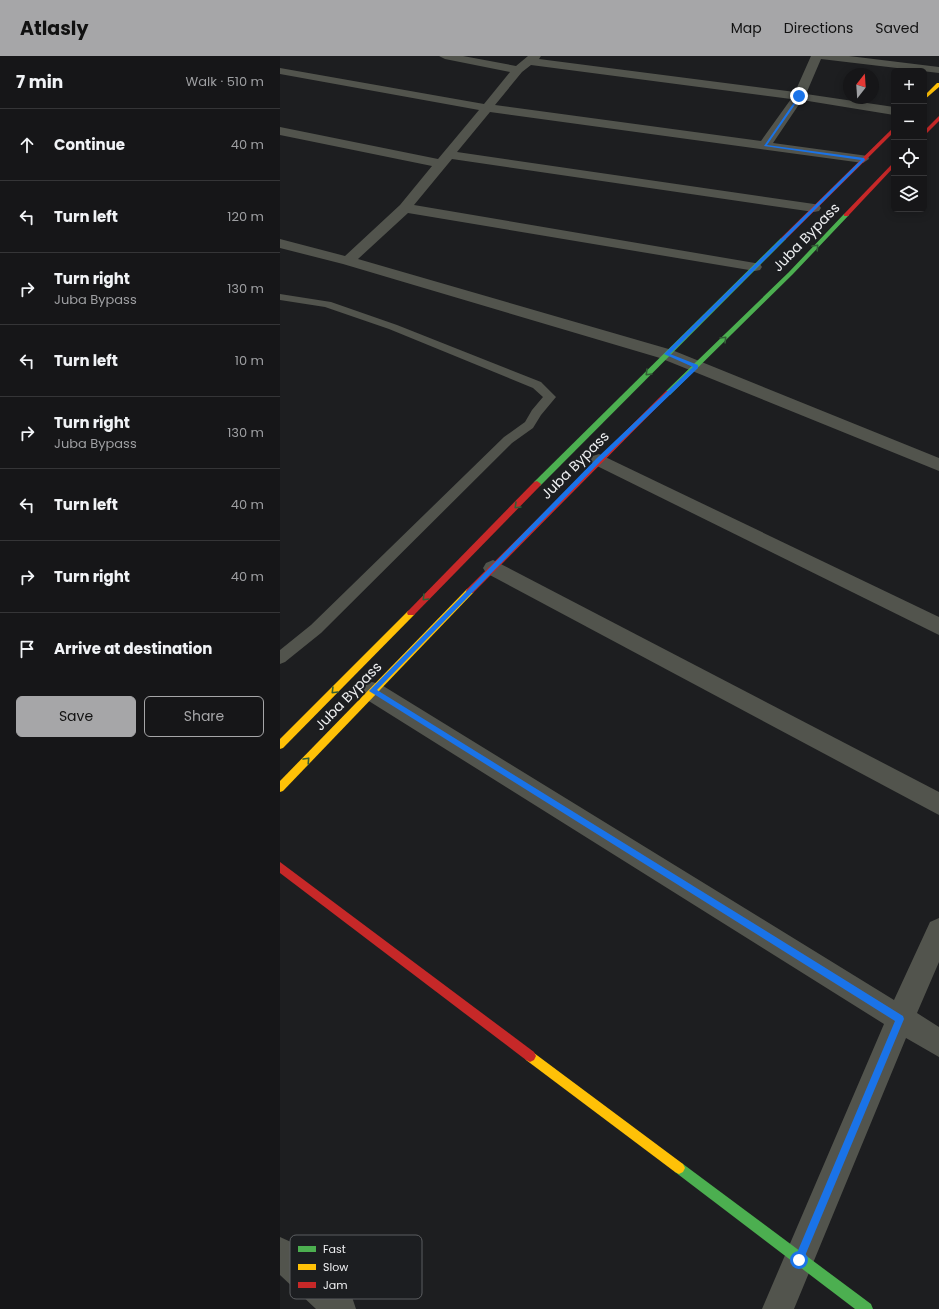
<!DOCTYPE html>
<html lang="en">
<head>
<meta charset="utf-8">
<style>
	body { margin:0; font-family:Poppins,sans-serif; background:#1f1f21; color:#f1f3f6 }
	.controls { position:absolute; right:12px; top:12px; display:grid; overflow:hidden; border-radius:6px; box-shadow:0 2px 10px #0003 }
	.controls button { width:36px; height:36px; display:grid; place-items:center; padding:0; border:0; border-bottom:1px solid #353537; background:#161618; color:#f1f3f6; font:20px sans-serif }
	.compass { position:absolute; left:563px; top:12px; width:36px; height:36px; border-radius:50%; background:#161618; box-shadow:0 2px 10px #0003; rotate:17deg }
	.stop { position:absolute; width:12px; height:12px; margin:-9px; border:3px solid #1a73e8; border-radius:50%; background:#fff }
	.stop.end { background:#1a73e8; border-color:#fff; box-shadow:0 1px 4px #0008 }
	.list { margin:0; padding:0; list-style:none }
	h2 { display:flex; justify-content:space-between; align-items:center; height:52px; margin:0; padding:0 16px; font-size:17px }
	h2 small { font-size:13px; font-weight:400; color:#9e9fa2 }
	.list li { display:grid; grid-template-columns:26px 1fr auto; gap:12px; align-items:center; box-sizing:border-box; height:72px; padding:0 16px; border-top:1px solid #353537 }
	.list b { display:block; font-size:15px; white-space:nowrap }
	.list p { margin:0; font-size:13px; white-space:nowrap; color:#9e9fa2 }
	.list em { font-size:13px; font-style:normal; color:#9e9fa2 }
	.actions { display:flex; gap:8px; padding:12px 16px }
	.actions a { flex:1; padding:9px 0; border:1px solid #a6a6a8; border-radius:6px; text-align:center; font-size:14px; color:#a6a6a8 }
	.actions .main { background:#a6a6a8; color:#111 }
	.icon { flex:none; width:22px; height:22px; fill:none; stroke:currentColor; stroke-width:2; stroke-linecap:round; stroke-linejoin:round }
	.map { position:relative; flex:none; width:659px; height:1253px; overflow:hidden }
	header { display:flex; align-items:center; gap:24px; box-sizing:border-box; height:56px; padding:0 20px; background:#a6a6a8; color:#111 }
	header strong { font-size:19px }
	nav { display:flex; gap:22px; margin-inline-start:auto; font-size:14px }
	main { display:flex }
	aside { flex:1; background:#161618 }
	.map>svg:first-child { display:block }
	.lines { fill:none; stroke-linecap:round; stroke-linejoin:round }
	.lane { fill:#52544d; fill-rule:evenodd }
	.street { fill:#52544d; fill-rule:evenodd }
	.fast { fill:#4caf50; fill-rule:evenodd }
	.slow { fill:#ffc107; fill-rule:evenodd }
	.jam { fill:#c62828; fill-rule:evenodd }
	.oneway { stroke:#325f36 }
	.route { fill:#1a73e8 }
	.labels { text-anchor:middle; stroke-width:4; stroke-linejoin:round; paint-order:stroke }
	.street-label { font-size:14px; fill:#eff0f2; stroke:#1c1e21 }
	.key { fill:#1c1e21; stroke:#5b5d60; stroke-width:1 }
	.key-label { font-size:11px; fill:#eff0f2 }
</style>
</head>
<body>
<header>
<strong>Atlasly</strong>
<nav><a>Map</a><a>Directions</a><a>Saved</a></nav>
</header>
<main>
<aside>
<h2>7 min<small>Walk · 510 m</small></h2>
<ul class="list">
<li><svg class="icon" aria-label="ahead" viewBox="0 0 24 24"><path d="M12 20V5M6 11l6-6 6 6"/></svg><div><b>Continue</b></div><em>40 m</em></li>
<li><svg class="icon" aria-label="left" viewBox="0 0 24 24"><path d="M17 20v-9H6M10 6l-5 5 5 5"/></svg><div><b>Turn left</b></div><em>120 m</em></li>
<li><svg class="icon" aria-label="right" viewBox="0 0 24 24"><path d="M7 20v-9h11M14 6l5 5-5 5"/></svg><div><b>Turn right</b><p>Juba Bypass</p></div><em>130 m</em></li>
<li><svg class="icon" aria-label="left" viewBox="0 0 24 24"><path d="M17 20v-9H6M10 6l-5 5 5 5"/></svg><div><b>Turn left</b></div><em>10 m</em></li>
<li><svg class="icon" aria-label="right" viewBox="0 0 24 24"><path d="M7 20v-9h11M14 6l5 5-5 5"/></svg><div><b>Turn right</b><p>Juba Bypass</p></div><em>130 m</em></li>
<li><svg class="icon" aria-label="left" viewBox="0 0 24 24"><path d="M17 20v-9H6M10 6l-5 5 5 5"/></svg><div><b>Turn left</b></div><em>40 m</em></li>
<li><svg class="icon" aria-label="right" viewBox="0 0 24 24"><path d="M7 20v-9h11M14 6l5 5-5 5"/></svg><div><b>Turn right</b></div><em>40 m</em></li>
<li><svg class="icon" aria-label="arrive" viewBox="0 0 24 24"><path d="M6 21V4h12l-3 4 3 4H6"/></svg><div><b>Arrive at destination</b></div></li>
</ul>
<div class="actions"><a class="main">Save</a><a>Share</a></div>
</aside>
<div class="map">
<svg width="659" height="1253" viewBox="0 0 659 1253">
	<rect width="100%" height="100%" fill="#1d1e20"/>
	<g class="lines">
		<path class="lane" d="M0 238 51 246 117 269 261 326 276 341 261 359 253 372 232 387 41 577 5 606 0 608V594L31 569 224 381 245 366 252 354 263 341 253 332 109 273 45 251 0 244Z"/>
		<g class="street">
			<path d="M159 0H183L236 10 248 0H261L259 3 515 36 531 0H569L659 11V17L541 3 526 38 614 51V59L522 44 493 87 588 100 589 103 583 107 210 56 177 96 534 148 539 149 541 152 539 155 534 156 172 103 134 149 475 207 480 208 482 211 480 214 475 215 128 157 78 203 392 294 659 402V415L380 302 63 208 0 192V183L65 200 120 149 152 110 0 79V71L158 103 199 54 0 18V12L204 48 230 16 165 3ZM251 9 511 43 481 85 215 49 242 16Z"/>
			<path d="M319 398 659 561V579L313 408 310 404 313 400Z"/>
			<path d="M213 504 659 736V759L206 517 203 512 206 507Z"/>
			<path d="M92 626 100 628 614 944 650 866 659 862V906L637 957 659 971V1001L626 982 514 1253H482L604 968 84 642 81 635 84 628Z"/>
			<path d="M0 1181 11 1186 72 1241 76 1253H36L0 1219Z"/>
		</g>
		<g class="fast">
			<path d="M564 158 569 159 513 218 390 339H386V335L509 216Z"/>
			<path d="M501 182 506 183 260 430H254V426Z"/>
			<path d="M399 1106 403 1108 591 1248 593 1253H575L395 1116 393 1112 395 1108Z"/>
		</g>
		<g class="slow">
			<path d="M657 27H659V31L644 44V40Z"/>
			<path d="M190 532 194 535 193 537 3 735 0 736V725L187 533Z"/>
			<path d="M131 554 135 557 134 559 3 692 0 693V683L128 555Z"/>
			<path d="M250 994 403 1108 405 1112 403 1116 399 1118 395 1116 246 1004 244 1000 246 996Z"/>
		</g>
		<g class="jam">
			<path d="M659 60V65L644 80V75Z"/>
			<path d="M614 71V76L505 184H501V182Z"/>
			<path d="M614 106V111L568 160H564V158Z"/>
			<path d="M386 335H388L391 337 193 537H187L186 535 187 533Z"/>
			<path d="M257 425 261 428 260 430 134 559H128L127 557 128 555 254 426Z"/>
			<path d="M0 806 254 996 256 1000 254 1004 250 1006 246 1004 0 817Z"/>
		</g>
	</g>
	<defs><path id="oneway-chevron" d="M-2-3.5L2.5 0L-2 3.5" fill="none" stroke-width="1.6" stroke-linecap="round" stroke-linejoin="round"/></defs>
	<g class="oneway">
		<use href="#oneway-chevron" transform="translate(536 191) rotate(-47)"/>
		<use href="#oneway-chevron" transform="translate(444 283) rotate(-45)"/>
		<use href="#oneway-chevron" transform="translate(368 317) rotate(135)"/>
		<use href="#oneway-chevron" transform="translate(237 450) rotate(135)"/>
		<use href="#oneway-chevron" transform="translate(145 542) rotate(135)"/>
		<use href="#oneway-chevron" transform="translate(54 635) rotate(135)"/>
		<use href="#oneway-chevron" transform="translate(27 704) rotate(-47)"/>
	</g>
	<path class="route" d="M519 39 521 40 487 89 584 102 585 104 390 298 418 309V312L321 405 97 634 623 960 624 963 522 1207 519 1209 514 1204 615 965 89 635 317 402 413 311 384 298 581 104 484 90Z"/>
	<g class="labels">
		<g class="street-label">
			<text transform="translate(526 181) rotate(-46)" y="5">Juba Bypass</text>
			<text transform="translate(295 409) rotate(-45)" y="5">Juba Bypass</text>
			<text transform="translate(68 640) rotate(-46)" y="5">Juba Bypass</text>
		</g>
	</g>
	<rect x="10" y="1179" width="132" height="64" rx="6" class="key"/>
	<rect x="18" y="1190" width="18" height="6" fill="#4caf50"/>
	<rect x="18" y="1208" width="18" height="6" fill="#ffc107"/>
	<rect x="18" y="1226" width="18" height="6" fill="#c62828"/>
	<g class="key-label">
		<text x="43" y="1197">Fast</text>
		<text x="43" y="1215">Slow</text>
		<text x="43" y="1233">Jam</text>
	</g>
</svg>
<div class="controls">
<button>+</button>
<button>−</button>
<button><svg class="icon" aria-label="locate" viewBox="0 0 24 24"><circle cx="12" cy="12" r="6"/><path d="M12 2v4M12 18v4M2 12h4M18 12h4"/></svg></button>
<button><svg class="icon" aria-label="layers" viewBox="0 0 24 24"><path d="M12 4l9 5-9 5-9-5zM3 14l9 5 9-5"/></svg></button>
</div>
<svg class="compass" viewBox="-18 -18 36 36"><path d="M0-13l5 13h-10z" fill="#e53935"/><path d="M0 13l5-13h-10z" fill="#9e9fa2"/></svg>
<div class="stop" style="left:519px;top:1204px"></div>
<div class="stop end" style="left:519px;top:40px"></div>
</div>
</main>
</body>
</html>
